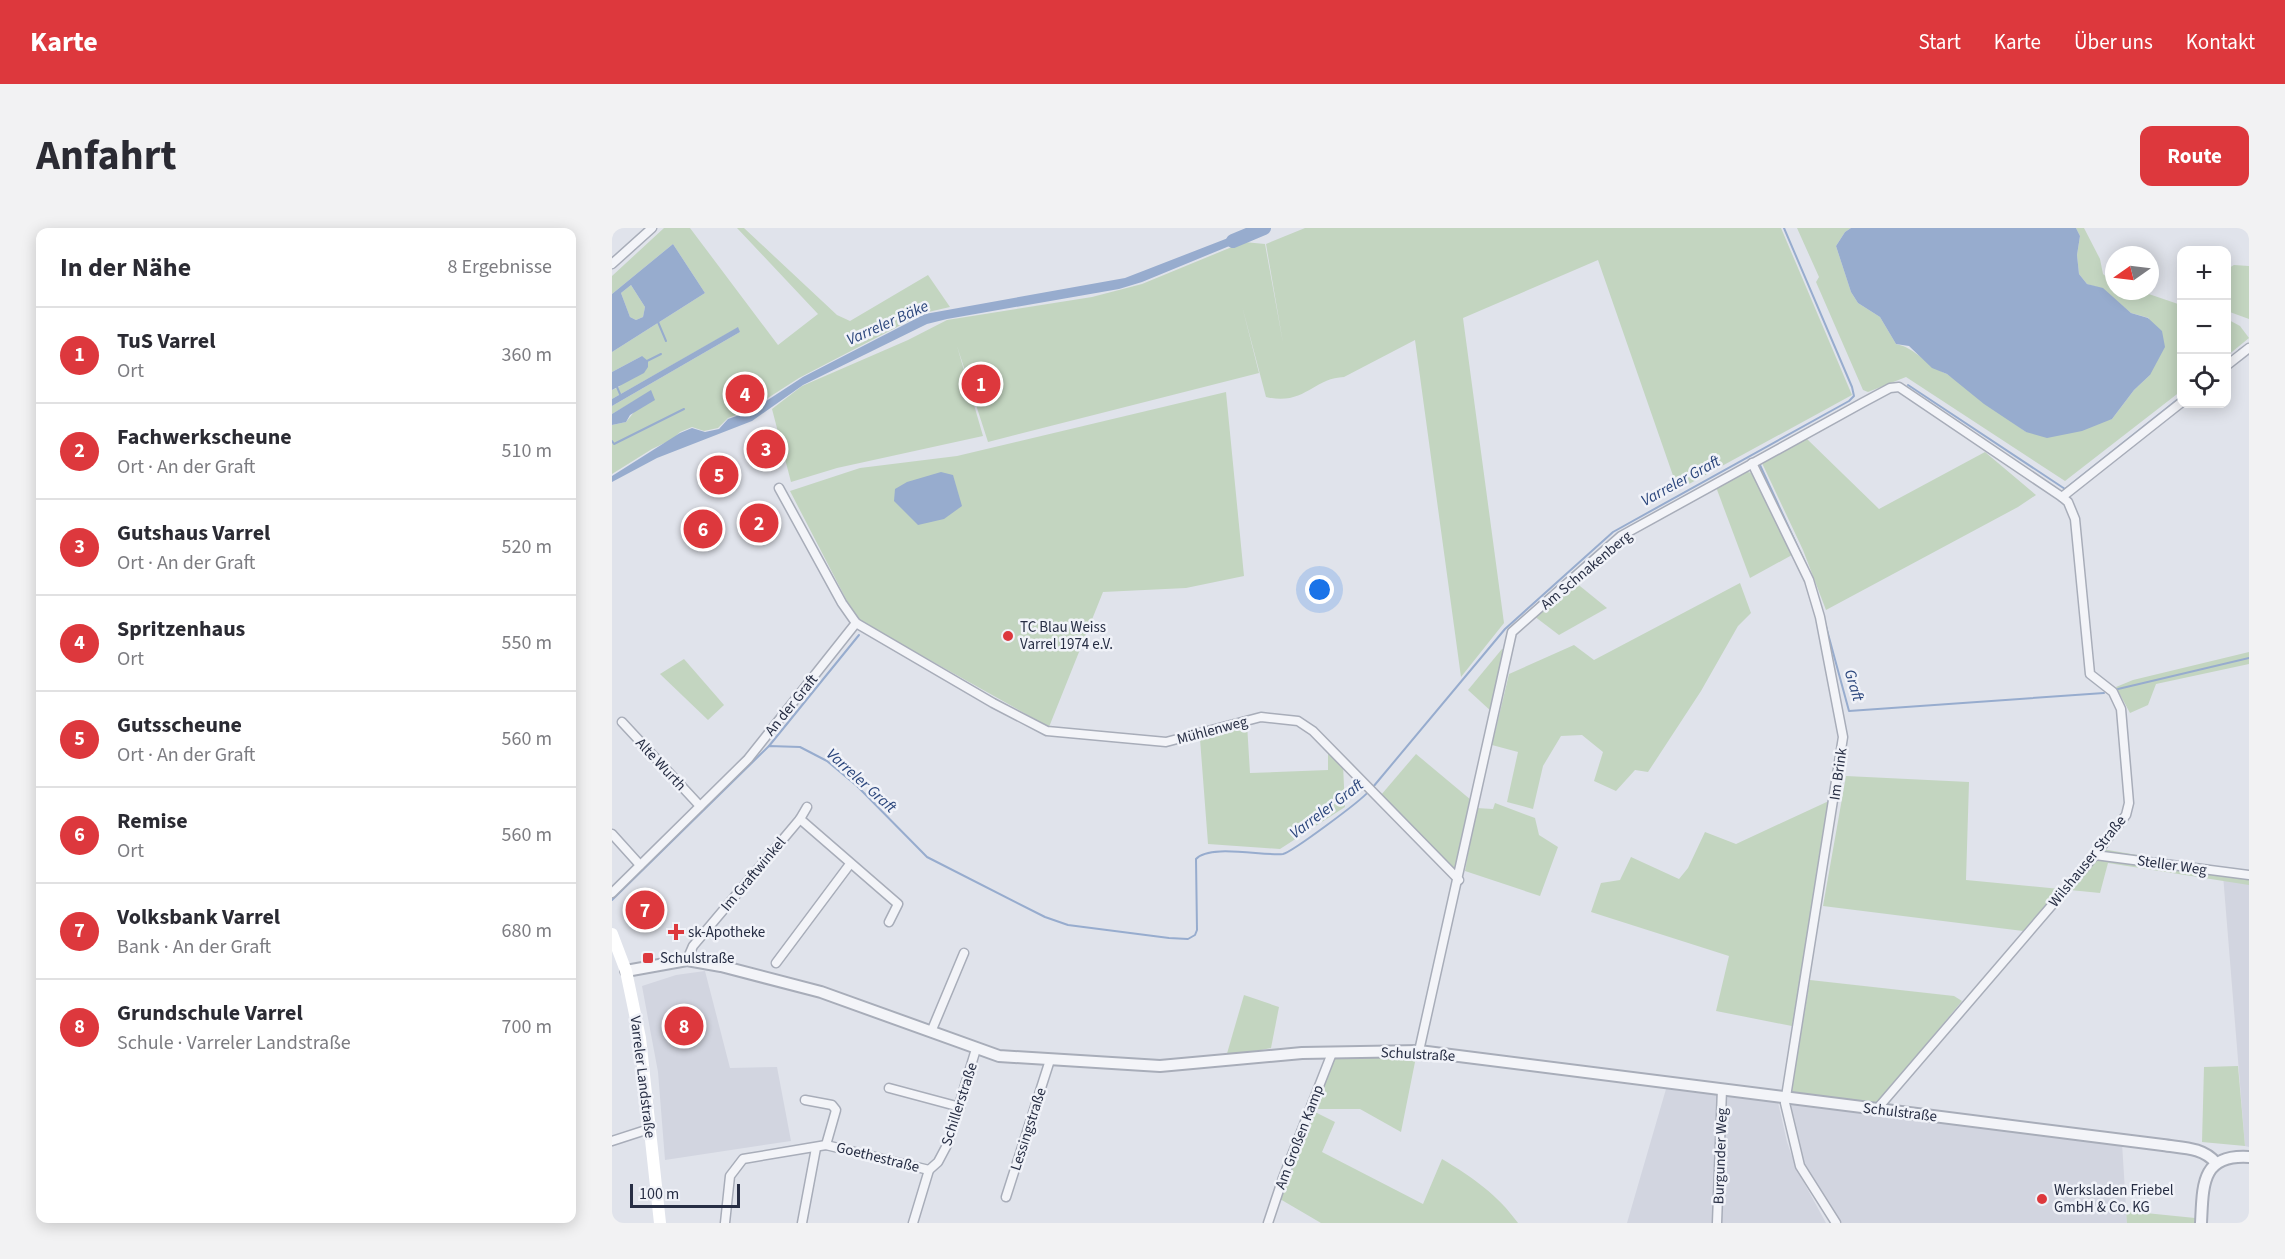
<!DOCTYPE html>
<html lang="de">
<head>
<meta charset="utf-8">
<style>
	body { margin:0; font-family:"Source Sans 3",sans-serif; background:#f2f2f3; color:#2b2b33 }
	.controls { position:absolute; right:18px; top:18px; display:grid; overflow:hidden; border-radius:12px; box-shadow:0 3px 15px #0003 }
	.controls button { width:54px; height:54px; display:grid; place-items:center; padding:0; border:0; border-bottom:2px solid #e1e1e2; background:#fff; color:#2b2b33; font:30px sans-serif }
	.compass { position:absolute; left:1493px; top:18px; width:54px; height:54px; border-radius:50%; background:#fff; box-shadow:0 3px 15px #0003; rotate:256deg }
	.scale { position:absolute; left:18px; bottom:15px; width:110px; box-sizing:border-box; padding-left:6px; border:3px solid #272e44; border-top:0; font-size:16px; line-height:21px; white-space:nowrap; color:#272e44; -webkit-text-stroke:4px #f0f2f8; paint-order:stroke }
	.you { position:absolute; left:708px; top:362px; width:21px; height:21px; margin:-15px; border:4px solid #fff; border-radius:50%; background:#1a73e8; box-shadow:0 0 0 9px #1a73e833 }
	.badge { display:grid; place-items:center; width:39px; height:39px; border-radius:50%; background:#dd383d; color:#fff; font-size:20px; font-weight:700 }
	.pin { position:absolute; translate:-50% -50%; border:3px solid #fff; box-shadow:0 2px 6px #0006 }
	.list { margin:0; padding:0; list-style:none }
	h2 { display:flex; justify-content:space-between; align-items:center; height:78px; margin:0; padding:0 24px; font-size:26px }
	h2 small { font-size:20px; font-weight:400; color:#7c7c81 }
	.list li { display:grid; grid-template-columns:39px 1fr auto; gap:18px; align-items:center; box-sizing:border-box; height:96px; padding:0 24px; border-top:2px solid #e1e1e2 }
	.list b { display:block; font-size:22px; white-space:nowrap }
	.list p { margin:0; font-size:20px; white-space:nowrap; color:#7c7c81 }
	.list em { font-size:20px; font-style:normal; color:#7c7c81 }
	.icon { flex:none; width:33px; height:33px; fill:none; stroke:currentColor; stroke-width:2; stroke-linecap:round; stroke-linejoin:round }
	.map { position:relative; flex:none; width:1637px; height:995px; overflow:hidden; border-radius:12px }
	header { display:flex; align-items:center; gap:36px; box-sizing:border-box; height:84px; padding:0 30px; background:#dd383d; color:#fff }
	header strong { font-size:28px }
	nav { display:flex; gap:33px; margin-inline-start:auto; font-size:21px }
	.intro { display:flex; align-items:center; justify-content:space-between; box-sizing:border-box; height:144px; padding:0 36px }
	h1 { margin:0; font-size:42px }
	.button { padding:15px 27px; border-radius:12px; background:#dd383d; color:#fff; font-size:21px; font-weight:700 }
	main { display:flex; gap:36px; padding:0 36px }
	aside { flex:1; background:#fff; border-radius:12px; box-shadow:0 3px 15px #0003 }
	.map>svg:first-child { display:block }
	.built { fill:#d2d5e0 }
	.green { fill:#c3d5c0 }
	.water { fill:#97acce; fill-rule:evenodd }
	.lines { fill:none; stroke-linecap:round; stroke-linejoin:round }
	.stream { stroke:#97acce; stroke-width:2 }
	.river { stroke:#97acce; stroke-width:14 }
	.minor-casing { stroke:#a8adb9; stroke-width:11 }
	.tertiary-casing { stroke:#a8adb9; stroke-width:14 }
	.minor { stroke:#f3f4f8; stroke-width:8 }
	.tertiary { stroke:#f3f4f8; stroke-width:10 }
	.secondary { stroke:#fff; stroke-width:12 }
	.poi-dot { fill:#dd383d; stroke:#f0f2f8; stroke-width:2 }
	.labels { text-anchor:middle; stroke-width:5; stroke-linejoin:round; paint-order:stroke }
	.street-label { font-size:15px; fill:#272e44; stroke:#f0f2f8 }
	.poi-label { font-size:15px; fill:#272e44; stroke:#f0f2f8; text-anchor:start }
	.water-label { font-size:16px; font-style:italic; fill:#2c477d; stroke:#f0f2f8 }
</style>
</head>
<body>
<header>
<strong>Karte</strong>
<nav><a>Start</a><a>Karte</a><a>Über uns</a><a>Kontakt</a></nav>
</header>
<div class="intro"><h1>Anfahrt</h1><a class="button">Route</a></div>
<main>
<aside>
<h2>In der Nähe<small>8 Ergebnisse</small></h2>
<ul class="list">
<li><span class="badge">1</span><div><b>TuS Varrel</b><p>Ort</p></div><em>360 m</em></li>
<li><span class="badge">2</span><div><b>Fachwerkscheune</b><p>Ort · An der Graft</p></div><em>510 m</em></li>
<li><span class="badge">3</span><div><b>Gutshaus Varrel</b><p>Ort · An der Graft</p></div><em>520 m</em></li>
<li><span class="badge">4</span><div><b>Spritzenhaus</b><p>Ort</p></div><em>550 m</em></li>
<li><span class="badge">5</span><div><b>Gutsscheune</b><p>Ort · An der Graft</p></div><em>560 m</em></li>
<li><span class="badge">6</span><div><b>Remise</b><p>Ort</p></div><em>560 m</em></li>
<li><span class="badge">7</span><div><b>Volksbank Varrel</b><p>Bank · An der Graft</p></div><em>680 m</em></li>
<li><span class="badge">8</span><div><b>Grundschule Varrel</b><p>Schule · Varreler Landstraße</p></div><em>700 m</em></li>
</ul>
</aside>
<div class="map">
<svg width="1637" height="995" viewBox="0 0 1637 995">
	<rect width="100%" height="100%" fill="#e0e3eb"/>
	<g class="built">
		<path d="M1611 647 1637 651V919L1633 918Z"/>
		<path d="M93 743 118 840 165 839 179 913 53 932 46 844 30 758 64 747Z"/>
		<path d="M1054 861 1166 874 1175 914 1184 940 1214 995H1015Z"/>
		<path d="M1177 873 1510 915 1515 995H1230L1191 940Z"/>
	</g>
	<g class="green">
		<path d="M52 0H78L166 117 206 86 125 0H132L225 87 238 93 316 47 338 79 312 85 187 150 137 182 116 190 106 200 92 203 80 199 68 204 61 211 40 221 0 246V197L14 194 39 163 0 186V178L128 104 125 100 0 171V162L7 159 30 128 0 144V124L93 65 61 16 0 66V48Z"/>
		<path d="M693 0H1169L1240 167 1066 262 986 32 851 90 892 395 849 449 803 112 732 149C701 150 693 178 654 169L630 78 647 145 376 214 345 118 371 208 225 240 179 254 160 181 190 158 296 112 335 92 480 69 530 56 632 14 653 16 671 115 654 16Z"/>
		<path d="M1185 0H1239L1233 4 1224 18 1239 64 1246 75 1268 89 1284 116C1304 120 1315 138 1335 146L1414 204 1500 191 1522 162 1538 147 1537 90 1519 85 1491 61 1475 56 1467 46 1465 27 1468 8 1464 0H1472L1488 31 1491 46 1502 55V63H1528L1569 77V163L1453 253 1294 149 1256 164 1251 162 1204 54 1207 49Z"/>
		<path d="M1622 37 1637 38V91L1615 83V41Z"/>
		<path d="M19 57 33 79 31 89 24 92 18 89 9 65Z"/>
		<path d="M1615 91 1628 98 1637 110 1615 128Z"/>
		<path d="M614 164 632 348 574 360 491 364 437 499 248 393 235 373 178 263 248 240 345 228Z"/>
		<path d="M1195 211 1267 281 1373 224 1424 267 1406 279 1214 382 1191 322 1150 235Z"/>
		<path d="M1132 243 1140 245 1180 327 1138 350 1104 259Z"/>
		<path d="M963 354 995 380 947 407 922 388Z"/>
		<path d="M1128 355 1139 385 1126 398 1089 463 1036 544 1023 542 1004 563 982 553 991 524 970 507 949 508 931 538 921 581 895 574 906 524 880 517 897 446 962 417 982 432Z"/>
		<path d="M890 421 893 422 880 484 856 462Z"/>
		<path d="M1637 424V436L1544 456 1536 477 1518 485 1504 459 1521 452Z"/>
		<path d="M72 431 112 477 96 492 48 446Z"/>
		<path d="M635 496 638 545 716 542V520L731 537 733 579 668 621 596 616 588 511Z"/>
		<path d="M804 526 859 572 843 647 769 567Z"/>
		<path d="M1234 548 1357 554 1354 652 1448 661 1411 703 1211 678Z"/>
		<path d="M1219 572 1180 798 1104 783 1117 728 979 684 989 655 1008 652 1019 629 1067 651 1076 640 1093 604 1124 616Z"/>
		<path d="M883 575 923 590 927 607 946 619 928 668 853 643 864 580 881 581Z"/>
		<path d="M1490 621 1637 646V657L1496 635 1488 665 1458 662Z"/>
		<path d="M1198 752 1342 768 1350 773 1265 876 1178 866Z"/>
		<path d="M632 767 667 779 659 820 614 829Z"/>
		<path d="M722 827 804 829 789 904 748 881H701Z"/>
		<path d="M1626 838 1633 918 1590 914 1592 839Z"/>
		<path d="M703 884 723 894 710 924 811 976 830 931C860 949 885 966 906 995H709L668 971Z"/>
		<path d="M1514 983 1583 990 1582 995H1515Z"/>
	</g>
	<g class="water">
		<path d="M1239 0H1464L1468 8 1465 27 1467 46 1475 56 1491 60 1519 85 1536 90 1550 103 1553 119 1538 147 1522 162 1500 191 1470 203 1435 210 1414 204 1372 176 1335 146 1320 140 1297 118 1284 116 1268 89 1246 75 1239 64 1224 18 1233 4Z"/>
		<path d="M629 5 636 7 632 12 530 54 507 61 335 91 315 96 191 157 140 193 45 230 0 254V248L68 205 80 200 93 204 107 201 116 191 139 183 191 149 313 86 513 50Z"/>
		<path d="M61 16 93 65 0 124V66ZM19 57 33 79 31 89 24 92 18 89 9 65Z"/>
		<path d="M126 99 128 104 0 178V171Z"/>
		<path d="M30 128 36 133V139L32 145 0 162V144Z"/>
		<path d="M39 162 43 172 18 187 14 194 0 197V186Z"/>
		<path d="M329 244 341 247 350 278 332 291 306 297 282 273 283 261 295 254Z"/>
	</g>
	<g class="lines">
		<g class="stream">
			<path d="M46 94 54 113"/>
			<path d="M1627 122 1635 117"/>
			<path d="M33 134 49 126"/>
			<path d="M1296 157 1453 261 1570 168"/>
			<path d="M5 159 8 166"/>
			<path d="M0 213 2 216 72 181"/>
			<path d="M1147 235 1195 339"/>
			<path d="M1206 369 1237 483 1492 465"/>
			<path d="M1506 461 1637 430"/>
			<path d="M157 518 247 407"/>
			<path d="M761 559 893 401 1001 304 1237 173 1242 168 1240 159 1172 0"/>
			<path d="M0 672 157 518 188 519 215 533 245 558 315 629 433 689 456 697 557 710 576 711 583 707 585 702 584 631C597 616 651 628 671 626 680 624 749 573 757 563"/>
		</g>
		<path class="river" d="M621 13 652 0"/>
		<defs>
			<g id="minor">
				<path d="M0 36 40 0"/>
				<path d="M1614 138 1637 120"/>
				<path d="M1140 235 1197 352 1208 389 1231 509 1173 875 1188 938 1224 995"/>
				<path d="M167 260 230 375 244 395 381 475 435 503 554 514 649 489 686 493 701 503 847 652"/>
				<path d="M1450 269 1570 174"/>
				<path d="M10 494 88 578"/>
				<path d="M188 591 195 579"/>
				<path d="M0 606 28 637"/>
				<path d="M1483 627 1637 647"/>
				<path d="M0 665 136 531 244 395"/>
				<path d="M75 732 81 718 188 591 286 676 277 694"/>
				<path d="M164 735 238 636"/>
				<path d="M319 804 352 725"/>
				<path d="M807 823 900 404 1009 308 1250 175 1278 160 1287 159 1450 269 1456 274 1463 291 1478 446 1501 464 1509 481 1517 575 1514 587 1483 627 1265 881"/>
				<path d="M277 860 348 879"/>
				<path d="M193 872 220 877 224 882 214 917 317 942"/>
				<path d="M0 913 37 901"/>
				<path d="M394 969 438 832"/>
				<path d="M113 995 118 948 131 931 214 917"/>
				<path d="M190 995 204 920"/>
				<path d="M301 995 317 942 326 934 335 917 364 821"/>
				<path d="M656 995 671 950 720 825"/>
				<path d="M1105 995 1110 861"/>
			</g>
			<g id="tertiary">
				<path d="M14 743 75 732 109 738 209 764 387 828 548 838 690 825 807 823 1551 917C1570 920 1591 919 1604 935"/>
				<path d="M1589 995C1591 957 1589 926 1637 929"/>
			</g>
		</defs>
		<use href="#minor" class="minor-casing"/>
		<use href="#tertiary" class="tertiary-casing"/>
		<use href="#minor" class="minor"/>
		<use href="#tertiary" class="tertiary"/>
		<path class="secondary" d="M0 706 14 743 28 810 48 995"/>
	</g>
	<g class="poi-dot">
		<circle cx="396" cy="408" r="6"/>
		<path d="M61 695h6v6h6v6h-6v6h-6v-6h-6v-6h6z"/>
		<rect x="30" y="724" width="12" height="12" rx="3"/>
		<circle cx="1430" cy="971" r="6"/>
	</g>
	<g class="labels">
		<g class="street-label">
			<text transform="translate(974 342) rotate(-40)" y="5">Am Schnakenberg</text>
			<text transform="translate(179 477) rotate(-51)" y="5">An der Graft</text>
			<text transform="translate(600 502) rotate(-15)" y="5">Mühlenweg</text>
			<text transform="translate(49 536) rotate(47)" y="5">Alte Wurth</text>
			<text transform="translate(1226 546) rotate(-82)" y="5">Im Brink</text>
			<text transform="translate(1475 633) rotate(-51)" y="5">Wilshauser Straße</text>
			<text transform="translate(1560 637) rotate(8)" y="5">Steller Weg</text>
			<text transform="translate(141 646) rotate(-50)" y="5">Im Graftwinkel</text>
			<text transform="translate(806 826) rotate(3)" y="5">Schulstraße</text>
			<text transform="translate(31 849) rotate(83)" y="5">Varreler Landstraße</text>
			<text transform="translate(347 876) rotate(-72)" y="5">Schillerstraße</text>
			<text transform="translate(1288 884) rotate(7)" y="5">Schulstraße</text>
			<text transform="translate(416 901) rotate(-72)" y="5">Lessingstraße</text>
			<text transform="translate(687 909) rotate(-69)" y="5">Am Großen Kamp</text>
			<text transform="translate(1108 928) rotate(-88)" y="5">Burgunder Weg</text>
			<text transform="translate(266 929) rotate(14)" y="5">Goethestraße</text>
		</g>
		<g class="poi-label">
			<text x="408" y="404">TC Blau Weiss<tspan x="408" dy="17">Varrel 1974 e.V.</tspan></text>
			<text x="76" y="709">sk-Apotheke</text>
			<text x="48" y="735">Schulstraße</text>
			<text x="1442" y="967">Werksladen Friebel<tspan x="1442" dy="17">GmbH &amp; Co. KG</tspan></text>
		</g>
		<g class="water-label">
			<text transform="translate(275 94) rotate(-24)" y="6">Varreler Bäke</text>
			<text transform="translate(1068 252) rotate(-29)" y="6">Varreler Graft</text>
			<text transform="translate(1243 457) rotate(73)" y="6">Graft</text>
			<text transform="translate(250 552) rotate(42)" y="6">Varreler Graft</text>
			<text transform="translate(714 580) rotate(-37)" y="6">Varreler Graft</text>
		</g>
	</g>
</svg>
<div class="controls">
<button>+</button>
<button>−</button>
<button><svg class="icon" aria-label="locate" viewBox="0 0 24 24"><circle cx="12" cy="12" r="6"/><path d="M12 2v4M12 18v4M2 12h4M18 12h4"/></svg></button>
</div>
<svg class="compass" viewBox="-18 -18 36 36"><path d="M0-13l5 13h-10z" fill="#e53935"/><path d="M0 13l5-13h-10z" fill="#7c7c81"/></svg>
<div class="scale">100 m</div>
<div class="you"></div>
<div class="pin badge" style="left:369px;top:156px">1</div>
<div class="pin badge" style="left:147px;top:295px">2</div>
<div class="pin badge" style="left:154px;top:221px">3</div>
<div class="pin badge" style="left:133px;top:166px">4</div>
<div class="pin badge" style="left:107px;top:247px">5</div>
<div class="pin badge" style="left:91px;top:301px">6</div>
<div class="pin badge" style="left:33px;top:682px">7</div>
<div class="pin badge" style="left:72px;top:798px">8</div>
</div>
</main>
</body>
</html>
